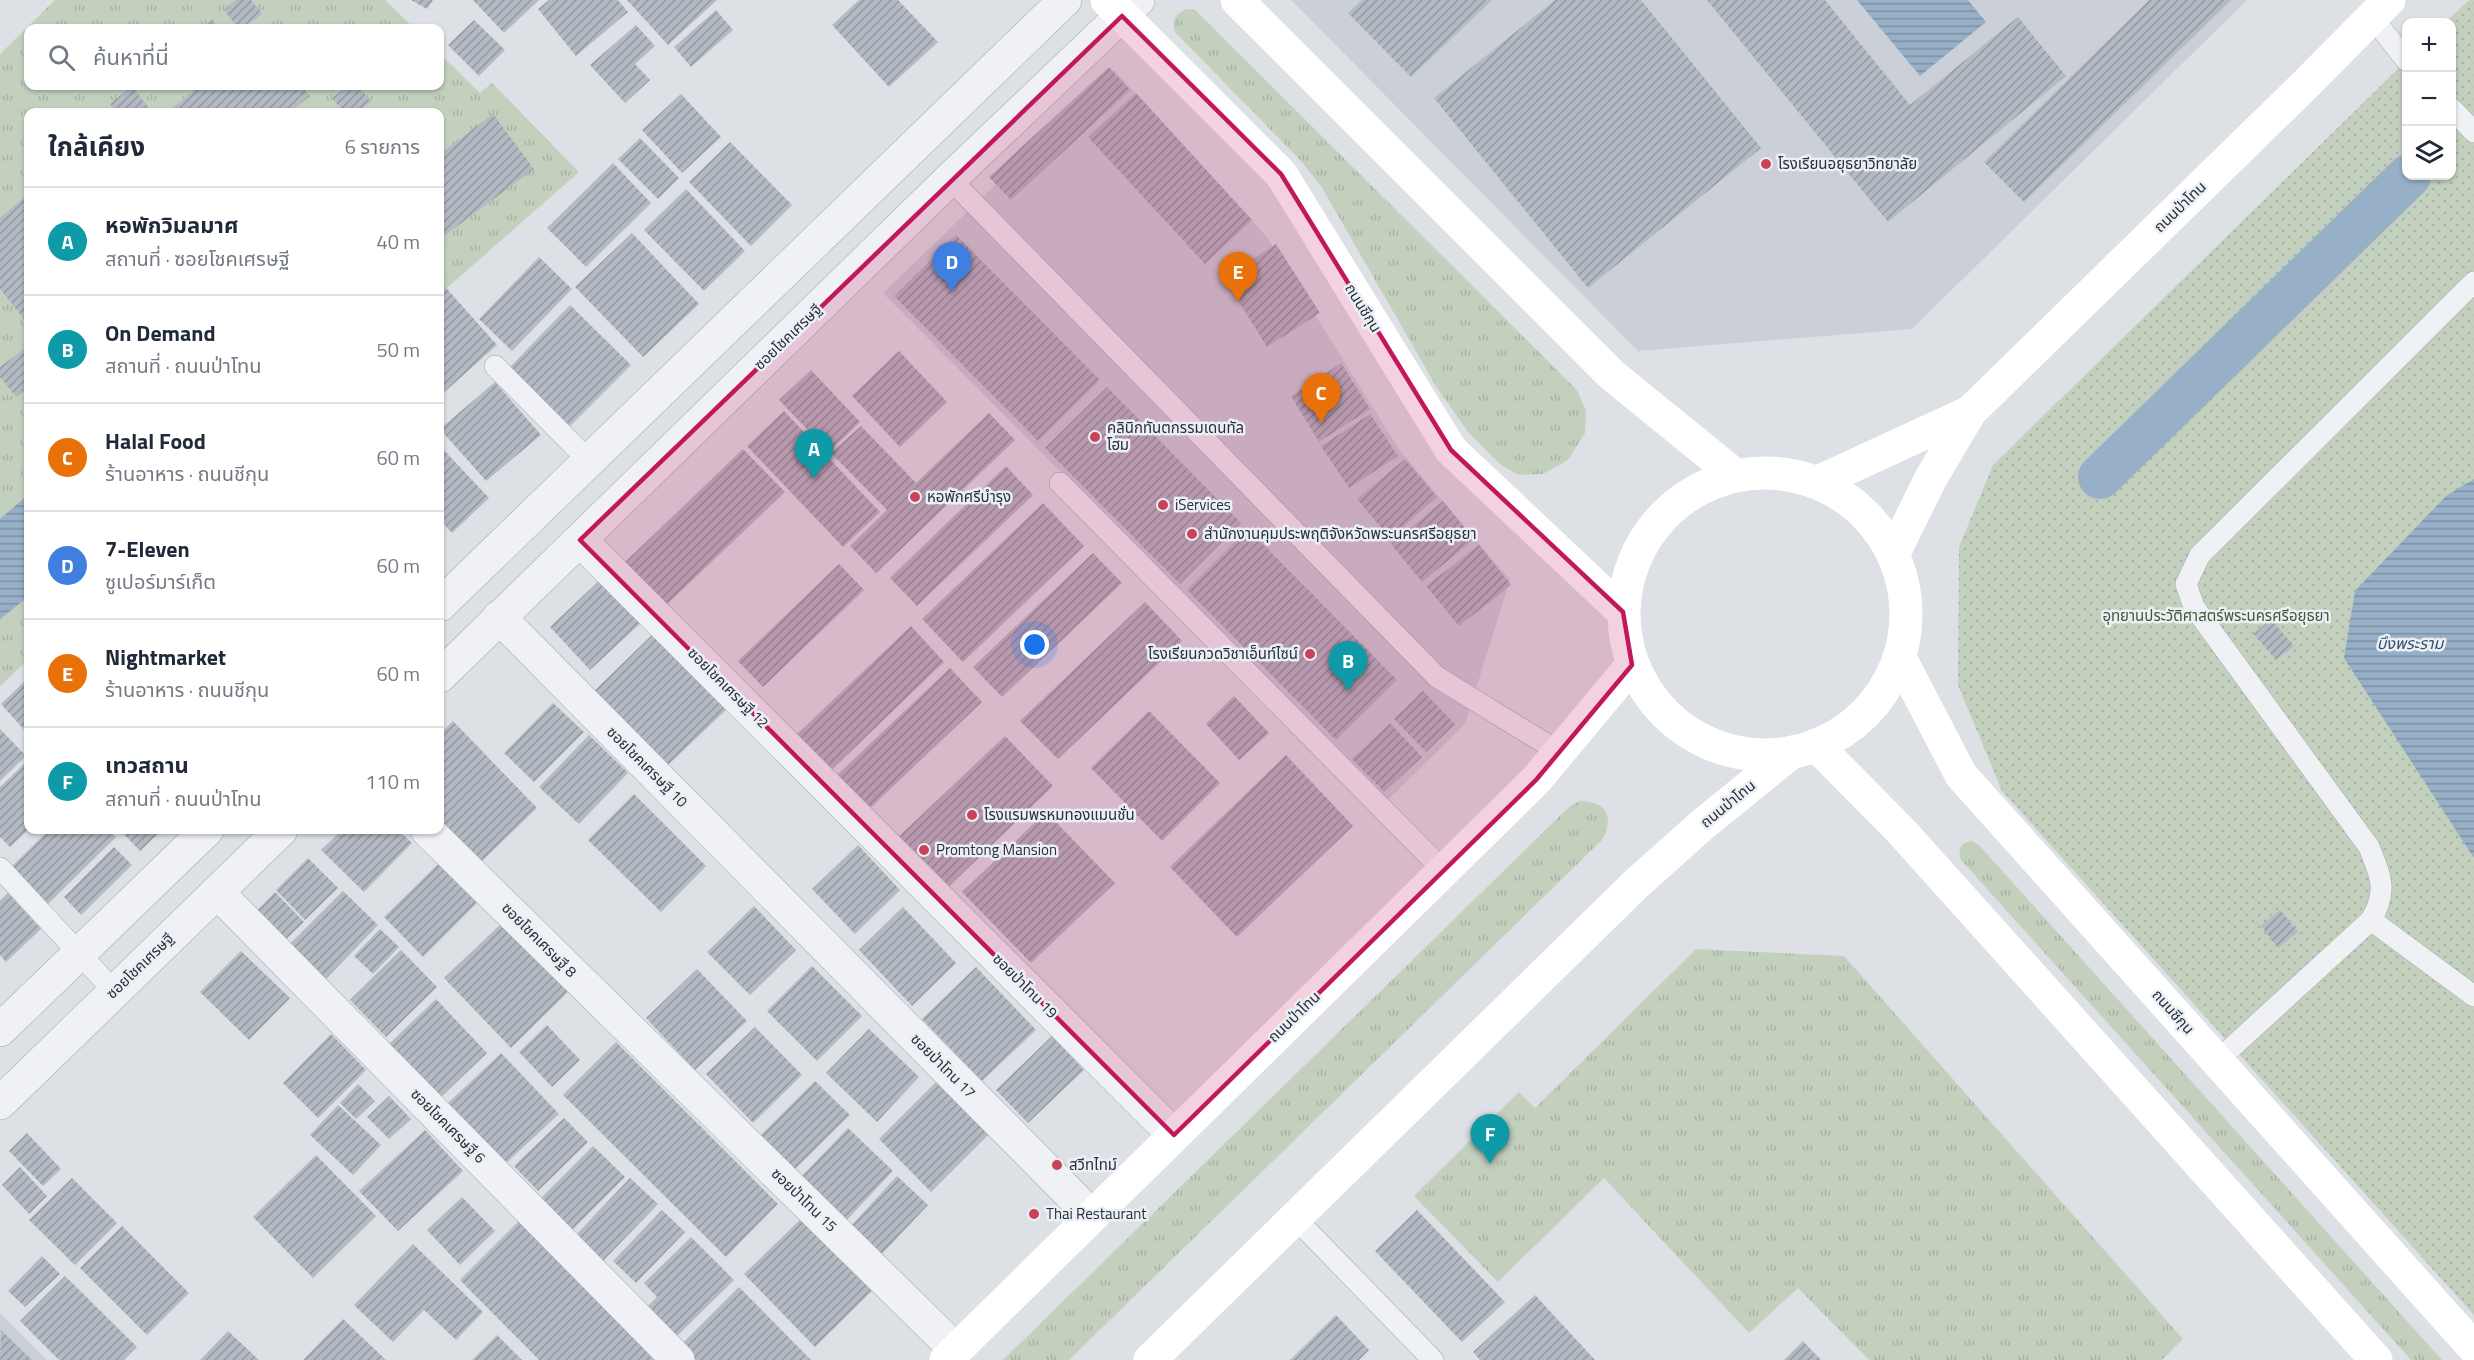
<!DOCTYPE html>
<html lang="th">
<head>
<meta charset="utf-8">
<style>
	body { margin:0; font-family:"Titillium Web","Noto Sans Thai",sans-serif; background:#f6f6f7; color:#1f2937 }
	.controls { position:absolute; right:18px; top:18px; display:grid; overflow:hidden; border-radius:12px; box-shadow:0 2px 4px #0004 }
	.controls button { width:54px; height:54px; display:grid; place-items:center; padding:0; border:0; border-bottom:2px solid #e0e1e3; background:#fff; color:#1f2937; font:30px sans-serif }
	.you { position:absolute; left:1035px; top:645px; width:21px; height:21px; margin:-15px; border:4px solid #fff; border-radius:50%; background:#1a73e8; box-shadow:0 0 0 9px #1a73e833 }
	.badge { display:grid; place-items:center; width:39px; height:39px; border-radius:50%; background:#cc415a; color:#fff; font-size:20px; font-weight:700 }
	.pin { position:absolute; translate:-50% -50px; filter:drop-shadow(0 2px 3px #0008) }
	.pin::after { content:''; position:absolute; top:32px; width:21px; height:18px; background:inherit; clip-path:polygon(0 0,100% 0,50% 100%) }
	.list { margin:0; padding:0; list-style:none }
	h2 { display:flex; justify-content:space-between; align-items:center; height:78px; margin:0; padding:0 24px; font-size:26px }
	h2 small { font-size:20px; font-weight:400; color:#747a83 }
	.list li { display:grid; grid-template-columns:39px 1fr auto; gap:18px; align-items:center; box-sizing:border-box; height:108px; padding:0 24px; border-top:2px solid #e0e1e3 }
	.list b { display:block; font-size:22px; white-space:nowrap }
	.list p { margin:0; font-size:20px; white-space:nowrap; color:#747a83 }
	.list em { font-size:20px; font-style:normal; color:#747a83 }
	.icon { flex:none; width:33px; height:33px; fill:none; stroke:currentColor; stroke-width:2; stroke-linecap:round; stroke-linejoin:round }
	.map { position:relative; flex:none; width:2474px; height:1360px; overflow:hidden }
	.search { position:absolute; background:#fff; box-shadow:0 2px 4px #0004; left:24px; top:24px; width:420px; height:66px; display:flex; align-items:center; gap:15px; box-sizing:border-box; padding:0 21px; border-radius:12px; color:#747a83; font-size:22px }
	.panel { position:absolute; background:#fff; box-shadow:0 2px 4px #0004; left:24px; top:108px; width:420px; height:726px; border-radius:12px }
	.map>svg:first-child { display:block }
	.built { fill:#cbd0d8 }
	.grass { fill:url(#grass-tufts) }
	.park { fill:url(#park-dots) }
	.water { fill:url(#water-rules) }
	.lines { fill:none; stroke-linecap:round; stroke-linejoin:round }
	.canal { stroke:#97b0c7; stroke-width:44 }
	.building { fill:url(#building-hatch) }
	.lane-casing { stroke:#a2a8b0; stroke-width:22 }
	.street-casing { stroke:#a2a8b0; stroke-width:34 }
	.lane { stroke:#eff1f5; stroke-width:21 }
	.street { stroke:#eff1f5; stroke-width:33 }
	.secondary { stroke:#fff; stroke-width:33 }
	.marked { fill:#c2185b; fill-opacity:0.2; stroke:#c2185b; stroke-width:4.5; stroke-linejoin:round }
	.poi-dot { fill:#cc415a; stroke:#ecf0f4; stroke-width:2 }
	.labels { text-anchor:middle; stroke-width:5; stroke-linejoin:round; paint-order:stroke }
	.poi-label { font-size:15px; fill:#262f3d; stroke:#ecf0f4; text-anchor:start }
	.street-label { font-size:15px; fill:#262f3d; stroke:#ecf0f4 }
	.park-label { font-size:15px; fill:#3c5834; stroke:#ecf0f4 }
	.water-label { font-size:16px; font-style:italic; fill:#314f70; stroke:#ecf0f4 }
</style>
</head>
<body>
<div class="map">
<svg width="2474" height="1360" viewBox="0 0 2474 1360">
	<defs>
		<pattern id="grass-tufts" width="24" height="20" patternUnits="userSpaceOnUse" patternTransform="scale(1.5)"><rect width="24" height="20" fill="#c3d0be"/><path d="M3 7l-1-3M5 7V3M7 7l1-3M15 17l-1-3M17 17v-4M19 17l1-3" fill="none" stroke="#a7b3a4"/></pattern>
		<pattern id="park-dots" width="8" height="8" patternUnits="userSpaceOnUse" patternTransform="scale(1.5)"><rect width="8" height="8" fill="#c3d0be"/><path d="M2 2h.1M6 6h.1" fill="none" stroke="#a7b3a4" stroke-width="1.8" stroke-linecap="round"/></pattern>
		<pattern id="water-rules" width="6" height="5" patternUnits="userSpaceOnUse" patternTransform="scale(1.5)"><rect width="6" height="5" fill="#97b0c7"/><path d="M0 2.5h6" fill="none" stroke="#7b90a3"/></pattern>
		<pattern id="building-hatch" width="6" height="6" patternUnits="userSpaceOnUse" patternTransform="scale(1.5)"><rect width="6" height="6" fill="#b4bac3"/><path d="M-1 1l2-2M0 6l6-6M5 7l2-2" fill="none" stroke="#9298a0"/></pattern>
	</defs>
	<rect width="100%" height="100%" fill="#dde1e6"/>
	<g class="built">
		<path d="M1291 0H2247L1912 329 1638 351Z"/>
		<path d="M1114 70 1266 236 1400 451 1510 580 1465 724 1387 801 883 293Z"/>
		<path d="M0 1313 47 1360H0Z"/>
	</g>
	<g class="grass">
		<path d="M55 0H385L414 28H28V86H440V54L480 93 492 83 579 172 440 294V112H28V660L0 686V54Z"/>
		<path d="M1187 9 1195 10 1577 390 1586 411 1585 433 1568 460 1543 474 1519 475 1501 465 1468 432 1437 388 1321 186 1301 161 1175 32C1172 19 1175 14 1187 9Z"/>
		<path d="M1580 801C1606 801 1615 817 1602 840L1069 1360H1003L1569 807Z"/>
		<path d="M1972 841 1979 845 2442 1360H2411L1961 860C1957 849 1961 842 1972 841Z"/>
		<path d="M1696 949 1844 956 2183 1339 2162 1360H1869L1798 1288 1749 1333 1604 1178 1498 1282 1414 1196 1519 1092 1535 1108Z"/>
	</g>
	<path class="park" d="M2469 0H2474V1315L2002 791 1958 685 1959 547 1993 465 2406 61V176H2452V22H2446Z"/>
	<g class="water">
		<path d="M1857 0H1968L1986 22 1920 76Z"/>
		<path d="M2474 479V858L2344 658 2355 591 2446 496Z"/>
		<path d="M28 495V597L0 619V519Z"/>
	</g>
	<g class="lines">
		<path class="canal" d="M2100 477 2409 176"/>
	</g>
	<g class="building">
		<path d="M236 0H251L262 14 243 28H238L224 10Z"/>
		<path d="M411 0H433L427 9Z"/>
		<path d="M473 0H539L504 33Z"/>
		<path d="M549 0H618L628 12 576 56 538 9Z"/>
		<path d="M627 0H717L668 45Z"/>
		<path d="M859 0H898L938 42 889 87 832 25Z"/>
		<path d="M1362 0H1492L1411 77 1348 13Z"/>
		<path d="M1555 0H1641L1761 148 1588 288 1434 98Z"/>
		<path d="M1707 0H1825L1910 105 2018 17 2066 76 1888 222Z"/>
		<path d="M2149 0H2231L2024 202 1984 162Z"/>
		<path d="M716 10 733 30 691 67 674 47Z"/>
		<path d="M212 19 219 28H200Z"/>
		<path d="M474 20 505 50 479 76 448 45Z"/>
		<path d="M636 25 655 46 635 64 650 80 625 103 590 65Z"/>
		<path d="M1109 67 1130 90 1011 200 989 177Z"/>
		<path d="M132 86 149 108 144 112H117L110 104Z"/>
		<path d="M200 86H301L310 96 290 112H167Z"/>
		<path d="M348 86H358L371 102 357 112H344L332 98Z"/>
		<path d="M1136 93 1252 220 1205 264 1088 137Z"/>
		<path d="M681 94 721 137 682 173 642 130Z"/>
		<path d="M493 114 534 169 440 239V154Z"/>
		<path d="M640 138 679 178 658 199 618 159Z"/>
		<path d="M730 142 792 205 751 246 689 182Z"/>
		<path d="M613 163 651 203 586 267 547 228Z"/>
		<path d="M686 189 745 251 704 291 644 230Z"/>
		<path d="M28 194V324L0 289V218Z"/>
		<path d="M632 233 699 304 643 357 575 287Z"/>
		<path d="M956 235 1100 380 1038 441 894 296Z"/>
		<path d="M1276 244 1320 313 1267 347 1224 278Z"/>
		<path d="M539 257 572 289 512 351 479 319Z"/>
		<path d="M440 281 497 345 440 396Z"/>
		<path d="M570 305 631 365 570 426 510 367Z"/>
		<path d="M24 349 28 354V387L16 397 0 377V367Z"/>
		<path d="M899 351 947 402 900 447 852 396Z"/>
		<path d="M1341 363 1370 409 1319 442 1291 396Z"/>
		<path d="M811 370 860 422 829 452 779 400Z"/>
		<path d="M495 382 541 435 486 481 440 429Z"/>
		<path d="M1107 387 1241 523 1180 584 1045 448Z"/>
		<path d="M784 411 880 512 843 547 747 446Z"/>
		<path d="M989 413 1015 440 876 573 850 546 887 510 831 453 861 426 916 483Z"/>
		<path d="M1370 414 1398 456 1349 488 1321 446Z"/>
		<path d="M440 446 489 498 452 533 440 520Z"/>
		<path d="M743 449 785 492 661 610 620 567Z"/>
		<path d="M1405 459 1437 497 1390 538 1357 499Z"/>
		<path d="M1006 466 1033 495 917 606 890 578Z"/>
		<path d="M1443 501 1474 539 1422 582 1391 544Z"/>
		<path d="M1043 503 1084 546 963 662 922 619Z"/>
		<path d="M1248 529 1397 680 1336 740 1187 590Z"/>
		<path d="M1479 545 1511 585 1459 626 1426 586Z"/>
		<path d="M1093 553 1122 583 1002 697 973 667Z"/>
		<path d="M839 564 864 590 763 687 738 661Z"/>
		<path d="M601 579 642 622 590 670 550 627Z"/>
		<path d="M1145 602 1182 641 1058 759 1020 721Z"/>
		<path d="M2271 619 2294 646 2276 660 2254 634Z"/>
		<path d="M911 626 944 662 827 774 793 738Z"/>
		<path d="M654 633 727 709 665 768 592 693Z"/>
		<path d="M950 668 982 702 865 813 833 779Z"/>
		<path d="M28 678V734L1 704Z"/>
		<path d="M1423 691 1455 724 1426 752 1394 719Z"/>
		<path d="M1234 696 1269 733 1239 760 1206 724Z"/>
		<path d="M553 703 584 732 534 782 504 753Z"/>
		<path d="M1149 711 1220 783 1162 841 1091 768Z"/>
		<path d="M453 721 537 808 480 863 440 821V734Z"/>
		<path d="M1390 723 1422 757 1384 792 1352 759Z"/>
		<path d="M0 729 26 756 0 781Z"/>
		<path d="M589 735 628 773 579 824 539 787Z"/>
		<path d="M1005 736 1053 786 940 895 891 844Z"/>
		<path d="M1286 755 1353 826 1237 937 1170 867Z"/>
		<path d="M24 764 28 768V830L10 847 0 837V787Z"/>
		<path d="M634 794 706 866 661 912 588 840Z"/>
		<path d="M1046 812 1115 883 1031 963 962 892Z"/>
		<path d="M49 830H108L116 837 47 905 10 868Z"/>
		<path d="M120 830H162L140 851Z"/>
		<path d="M342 830H398L412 843 364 892 321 850Z"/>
		<path d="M858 845 900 890 855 934 812 889Z"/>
		<path d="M114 847 132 865 81 915 64 897Z"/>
		<path d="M308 858 338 888 305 920 276 890Z"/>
		<path d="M438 864 477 903 423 957 384 917Z"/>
		<path d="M343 891 378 925 321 984 285 949Z"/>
		<path d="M275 892 304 922 280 945 252 915Z"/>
		<path d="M8 893 41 929 6 962 0 955V901Z"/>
		<path d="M754 906 796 950 750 995 707 952Z"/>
		<path d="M903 907 956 963 912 1006 859 950Z"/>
		<path d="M2280 910 2298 932 2278 948 2261 926Z"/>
		<path d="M503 922 569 991 511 1048 444 978Z"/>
		<path d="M380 929 399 947 373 974 354 956Z"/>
		<path d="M401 950 437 987 386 1037 350 1000Z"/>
		<path d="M241 951 290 998 249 1040 200 992Z"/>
		<path d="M812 966 862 1016 817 1061 767 1011Z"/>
		<path d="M976 967 1036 1030 982 1081 922 1019Z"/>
		<path d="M697 969 747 1021 695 1070 646 1018Z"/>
		<path d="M436 999 487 1053 440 1098 389 1044Z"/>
		<path d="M547 1025 580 1060 552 1087 519 1052Z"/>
		<path d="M755 1027 802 1075 753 1123 706 1074Z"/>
		<path d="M869 1029 919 1077 877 1122 826 1073Z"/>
		<path d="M331 1034 366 1070 318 1118 283 1083Z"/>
		<path d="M1052 1036 1084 1070 1028 1123 996 1090Z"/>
		<path d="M616 1042 778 1204 726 1257 563 1095Z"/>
		<path d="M501 1053 559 1114 505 1164 447 1104Z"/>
		<path d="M938 1080 990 1133 931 1192 879 1139Z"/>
		<path d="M815 1081 850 1115 790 1174 756 1140Z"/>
		<path d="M358 1084 375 1101 356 1119 340 1103Z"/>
		<path d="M389 1096 411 1119 389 1139 367 1117Z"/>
		<path d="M338 1105 381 1145 353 1175 310 1135Z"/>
		<path d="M564 1118 588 1142 538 1191 514 1166Z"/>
		<path d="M848 1128 893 1171 843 1224 797 1181Z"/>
		<path d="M425 1130 463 1171 398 1231 359 1191Z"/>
		<path d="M27 1133 61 1169 43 1186 9 1151Z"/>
		<path d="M593 1146 625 1177 571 1231 539 1200Z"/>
		<path d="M316 1155 376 1216 313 1278 253 1217Z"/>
		<path d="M20 1167 47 1196 29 1214 2 1185Z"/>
		<path d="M897 1176 928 1205 880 1256 849 1228Z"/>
		<path d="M72 1178 117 1223 75 1265 29 1220Z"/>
		<path d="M630 1178 658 1204 602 1262 575 1236Z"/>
		<path d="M462 1197 495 1231 460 1265 427 1230Z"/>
		<path d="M662 1210 685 1232 636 1283 613 1261Z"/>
		<path d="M1417 1210 1505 1302 1462 1342 1375 1251Z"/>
		<path d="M522 1218 657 1360H539L460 1280Z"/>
		<path d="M802 1218 872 1291 815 1347 744 1274Z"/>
		<path d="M122 1226 189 1293 147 1335 80 1268Z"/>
		<path d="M691 1237 734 1280 670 1343 641 1313 657 1297 644 1283Z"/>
		<path d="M413 1244 483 1312 456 1340 424 1310 393 1342 354 1305Z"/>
		<path d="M42 1256 60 1274 25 1307 8 1291Z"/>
		<path d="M65 1276 137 1347 124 1360H59L20 1321Z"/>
		<path d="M739 1287 811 1360H691L678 1348Z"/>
		<path d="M1535 1295 1595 1360H1480L1473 1352Z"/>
		<path d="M1336 1315 1369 1350 1359 1360H1290Z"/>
		<path d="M343 1319 386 1360H303Z"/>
		<path d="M1 1330 32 1360H0Z"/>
		<path d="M228 1331 259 1360H200Z"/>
		<path d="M497 1335 522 1360H472Z"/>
		<path d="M1803 1341 1821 1360H1784Z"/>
	</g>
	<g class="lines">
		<defs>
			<g id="lane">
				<path d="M2372 17 2406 60"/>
				<path d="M2452 109 2474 132"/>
				<path d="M950 179 1437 677 1559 752"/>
				<path d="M495 366 589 461"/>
				<path d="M1060 483 1444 871"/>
				<path d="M0 868 114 991"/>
				<path d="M2371 920 2474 996"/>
				<path d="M2217 1061 2371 920C2388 890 2381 877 2369 847L2194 607 2186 584 2200 555 2474 282"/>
				<path d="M1295 1218 1433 1360"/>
			</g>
			<g id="street">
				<path d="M580 540 1174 1135"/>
				<path d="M440 605 1065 0"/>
				<path d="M499 617 1092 1216"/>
				<path d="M440 676 950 179 1138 0"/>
				<path d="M427 830 956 1350"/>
				<path d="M217 892 678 1360"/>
				<path d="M0 1030 207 830"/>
				<path d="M0 1103 281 830"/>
			</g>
		</defs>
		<use href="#lane" class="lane-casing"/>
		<use href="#street" class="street-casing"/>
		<use href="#lane" class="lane"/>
		<use href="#street" class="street"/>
		<g class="secondary">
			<path d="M1107 0 1281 174 1451 450 1623 612"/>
			<path d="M1237 0 1612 375 1735 475"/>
			<circle cx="1765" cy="614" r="141"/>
			<path d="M1818 482 1970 412"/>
			<path d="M1894 553 1931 478 1970 412 2307 83 2389 0"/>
			<path d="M1900 658 1961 775 2474 1348"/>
			<path d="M1816 745 1902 832 2376 1360"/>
			<path d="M946 1360 1536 780 1632 665"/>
			<path d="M1150 1360 1636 884 1702 825 1792 752"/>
		</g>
	</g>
	<path class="marked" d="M1122 16 1281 174 1451 450 1623 612 1632 665 1536 780 1174 1135 580 540Z"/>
	<g class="poi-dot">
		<circle cx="1766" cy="164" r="6"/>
		<circle cx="1095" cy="437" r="6"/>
		<circle cx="915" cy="497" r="6"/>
		<circle cx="1163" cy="505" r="6"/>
		<circle cx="1192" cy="534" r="6"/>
		<circle cx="1310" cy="654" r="6"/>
		<circle cx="972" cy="815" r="6"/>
		<circle cx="924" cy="850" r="6"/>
		<circle cx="1057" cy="1165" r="6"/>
		<circle cx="1034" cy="1214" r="6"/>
	</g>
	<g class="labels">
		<g class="poi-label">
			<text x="1778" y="169">โรงเรียนอยุธยาวิทยาลัย</text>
			<text x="1107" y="433">คลินิกทันตกรรมเดนทัล<tspan x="1107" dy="17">โฮม</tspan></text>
			<text x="927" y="502">หอพักศรีบำรุง</text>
			<text x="1175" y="510">iServices</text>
			<text x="1204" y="539">สำนักงานคุมประพฤติจังหวัดพระนครศรีอยุธยา</text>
			<text x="1298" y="659" text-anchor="end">โรงเรียนกวดวิชาเอ็นท์ไซน์</text>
			<text x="984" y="820">โรงแรมพรหมทองแมนชั่น</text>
			<text x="936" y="855">Promtong Mansion</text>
			<text x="1069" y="1170">สวีทไทม์</text>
			<text x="1046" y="1219">Thai Restaurant</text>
		</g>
		<g class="street-label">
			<text transform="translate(2180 207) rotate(-44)" y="5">ถนนป่าโทน</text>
			<text transform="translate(1363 308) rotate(58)" y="5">ถนนชีกุน</text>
			<text transform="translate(788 337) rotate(-44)" y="5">ซอยโชคเศรษฐี</text>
			<text transform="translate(728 688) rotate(45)" y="5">ซอยโชคเศรษฐี 12</text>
			<text transform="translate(647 767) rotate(45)" y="5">ซอยโชคเศรษฐี 10</text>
			<text transform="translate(1728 804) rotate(-39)" y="5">ถนนป่าโทน</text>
			<text transform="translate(539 940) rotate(45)" y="5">ซอยโชคเศรษฐี 8</text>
			<text transform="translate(140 966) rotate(-44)" y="5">ซอยโชคเศรษฐี</text>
			<text transform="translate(1025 986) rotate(45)" y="5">ซอยป่าโทน 19</text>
			<text transform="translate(2173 1012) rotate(48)" y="5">ถนนชีกุน</text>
			<text transform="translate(1294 1017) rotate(-44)" y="5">ถนนป่าโทน</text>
			<text transform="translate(943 1066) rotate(45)" y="5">ซอยป่าโทน 17</text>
			<text transform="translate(448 1126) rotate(45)" y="5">ซอยโชคเศรษฐี 6</text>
			<text transform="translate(804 1200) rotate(44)" y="5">ซอยป่าโทน 15</text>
		</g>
		<g class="park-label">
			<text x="2216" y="621">อุทยานประวัติศาสตร์พระนครศรีอยุธยา</text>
		</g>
		<g class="water-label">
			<text x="2410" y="649">บึงพระราม</text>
		</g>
	</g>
</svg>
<div class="controls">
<button>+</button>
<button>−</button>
<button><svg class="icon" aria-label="layers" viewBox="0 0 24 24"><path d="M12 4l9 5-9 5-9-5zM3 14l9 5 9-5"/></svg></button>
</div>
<div class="you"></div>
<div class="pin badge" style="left:814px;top:479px;background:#0f9aa8">A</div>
<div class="pin badge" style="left:1348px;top:691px;background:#0f9aa8">B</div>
<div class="pin badge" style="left:1321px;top:423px;background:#e8710a">C</div>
<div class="pin badge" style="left:952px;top:292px;background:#3f7fe0">D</div>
<div class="pin badge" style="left:1238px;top:302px;background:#e8710a">E</div>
<div class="pin badge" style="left:1490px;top:1164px;background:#0f9aa8">F</div>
<div class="search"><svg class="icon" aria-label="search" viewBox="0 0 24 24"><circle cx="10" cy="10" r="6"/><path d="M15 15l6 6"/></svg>ค้นหาที่นี่</div>
<section class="panel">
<h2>ใกล้เคียง<small>6 รายการ</small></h2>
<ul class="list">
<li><span class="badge" style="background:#0f9aa8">A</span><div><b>หอพักวิมลมาศ</b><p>สถานที่ · ซอยโชคเศรษฐี</p></div><em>40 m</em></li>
<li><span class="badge" style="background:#0f9aa8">B</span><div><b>On Demand</b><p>สถานที่ · ถนนป่าโทน</p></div><em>50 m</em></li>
<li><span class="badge" style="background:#e8710a">C</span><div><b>Halal Food</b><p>ร้านอาหาร · ถนนชีกุน</p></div><em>60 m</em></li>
<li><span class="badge" style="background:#3f7fe0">D</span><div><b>7-Eleven</b><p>ซูเปอร์มาร์เก็ต</p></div><em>60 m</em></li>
<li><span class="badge" style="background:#e8710a">E</span><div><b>Nightmarket</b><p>ร้านอาหาร · ถนนชีกุน</p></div><em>60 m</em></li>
<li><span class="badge" style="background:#0f9aa8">F</span><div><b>เทวสถาน</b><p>สถานที่ · ถนนป่าโทน</p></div><em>110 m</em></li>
</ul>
</section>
</div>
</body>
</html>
